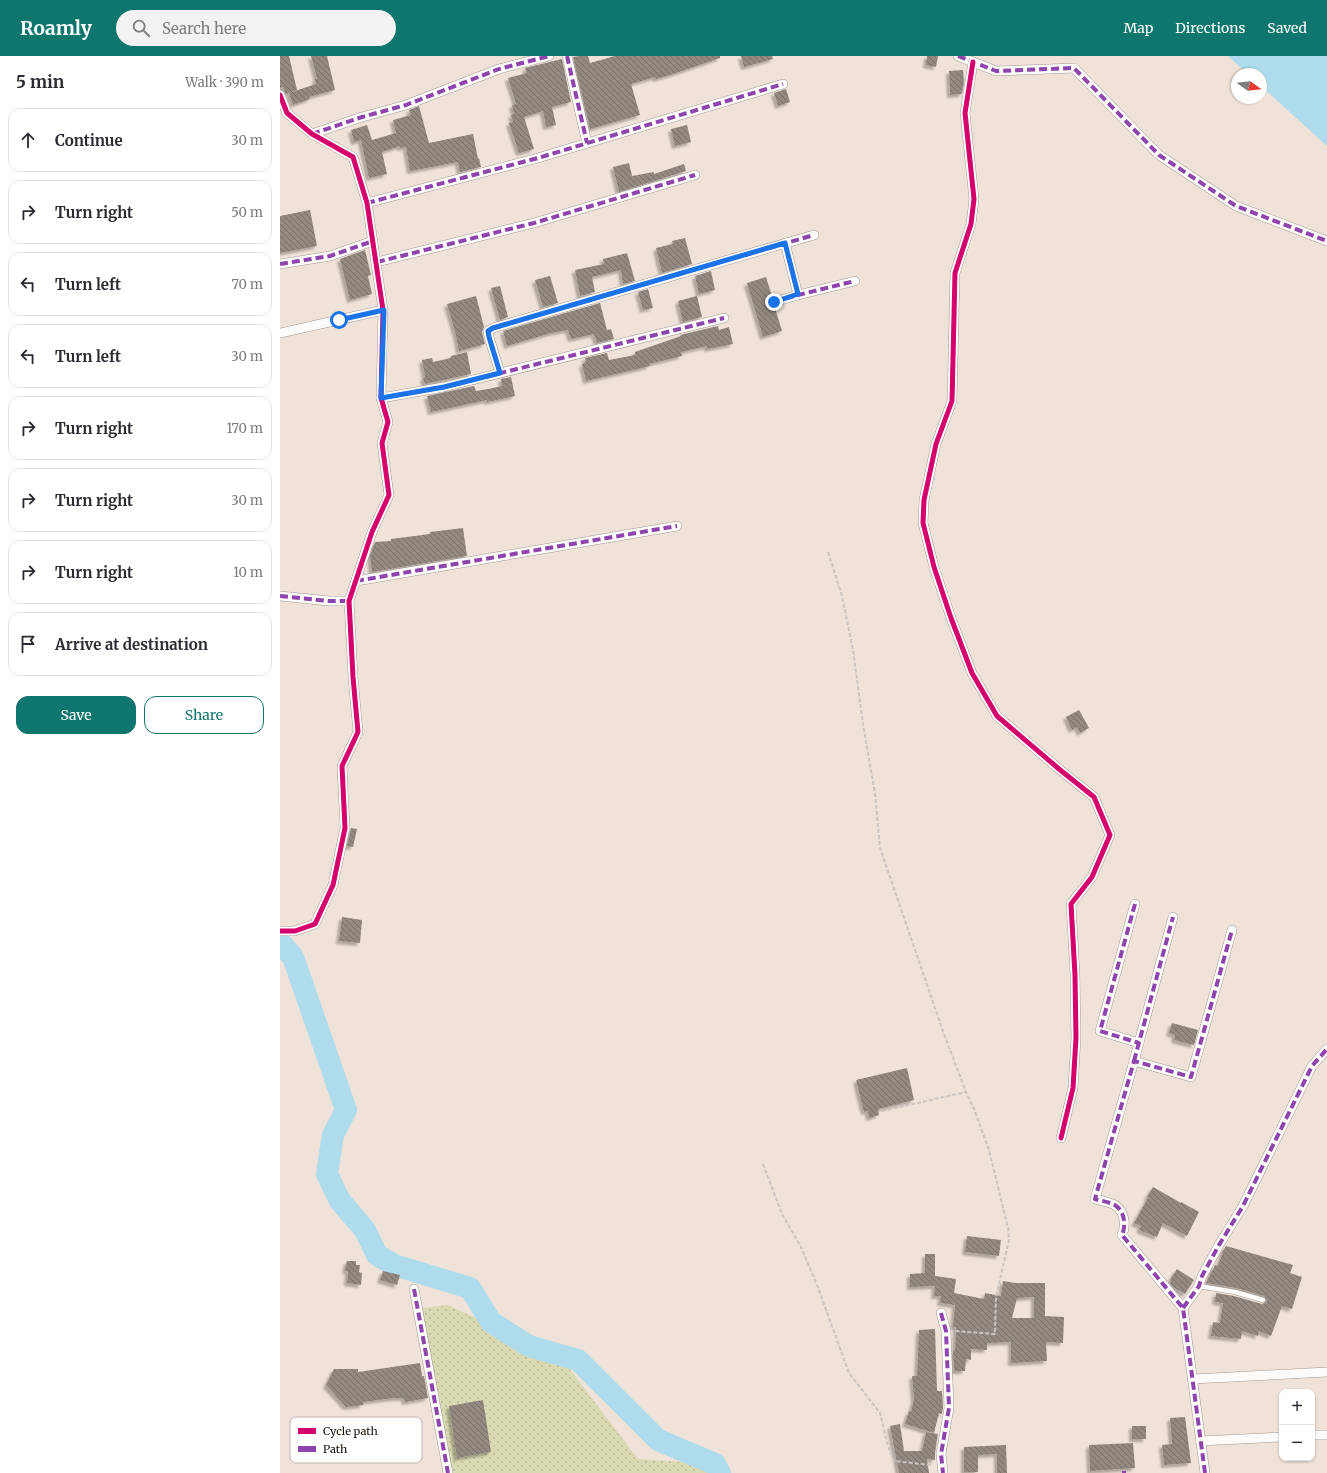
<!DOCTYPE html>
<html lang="en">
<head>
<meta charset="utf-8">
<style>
	body { margin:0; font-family:Merriweather,serif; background:#f2f2f3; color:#2b2b33 }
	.controls { position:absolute; right:12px; bottom:12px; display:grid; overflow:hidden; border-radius:8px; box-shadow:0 1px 3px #0004 }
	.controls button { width:36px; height:36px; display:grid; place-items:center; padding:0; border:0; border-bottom:1px solid #e1e1e2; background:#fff; color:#2b2b33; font:20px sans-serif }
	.compass { position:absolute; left:951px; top:12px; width:36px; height:36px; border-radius:50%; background:#fff; box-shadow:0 1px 3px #0004; rotate:105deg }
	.stop { position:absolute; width:12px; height:12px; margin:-9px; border:3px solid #1a73e8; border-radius:50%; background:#fff }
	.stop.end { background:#1a73e8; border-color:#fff; box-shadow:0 1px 4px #0008 }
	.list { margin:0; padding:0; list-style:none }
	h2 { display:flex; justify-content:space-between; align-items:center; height:52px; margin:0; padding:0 16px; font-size:17px }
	h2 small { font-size:13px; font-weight:400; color:#7c7c81 }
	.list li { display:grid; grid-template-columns:26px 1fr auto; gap:12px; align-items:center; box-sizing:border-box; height:64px; margin:0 8px 8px; padding:0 8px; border:1px solid #e1e1e2; border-radius:12px }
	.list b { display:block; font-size:15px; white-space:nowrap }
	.list em { font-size:13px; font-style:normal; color:#7c7c81 }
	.actions { display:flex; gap:8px; padding:12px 16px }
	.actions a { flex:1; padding:9px 0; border:1px solid #0f766e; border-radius:12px; text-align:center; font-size:14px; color:#0f766e }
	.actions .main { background:#0f766e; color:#fff }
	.icon { flex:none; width:22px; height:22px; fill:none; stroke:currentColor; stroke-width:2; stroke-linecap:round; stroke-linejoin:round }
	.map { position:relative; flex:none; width:1047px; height:1417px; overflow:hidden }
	header { display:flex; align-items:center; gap:24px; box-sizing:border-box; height:56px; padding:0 20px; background:#0f766e; color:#fff }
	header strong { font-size:19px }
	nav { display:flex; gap:22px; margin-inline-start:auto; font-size:14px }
	.search { width:280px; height:36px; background:#f2f2f3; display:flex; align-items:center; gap:10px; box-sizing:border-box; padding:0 14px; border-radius:22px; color:#7c7c81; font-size:15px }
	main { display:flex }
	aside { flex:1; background:#fff }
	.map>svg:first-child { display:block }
	.grass { fill:url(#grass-dots) }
	.water { fill:#afdcec }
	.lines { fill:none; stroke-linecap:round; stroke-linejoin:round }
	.river { stroke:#afdcec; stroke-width:22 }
	.building { fill:url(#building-back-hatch); fill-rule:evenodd; filter:url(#shadow) }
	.service-casing { stroke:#a49a92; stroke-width:5.5 }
	.minor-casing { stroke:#a49a92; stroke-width:10 }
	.path { stroke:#cbc5c2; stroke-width:2; stroke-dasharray:4 2; stroke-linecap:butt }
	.service { stroke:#fdfbf9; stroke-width:4.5 }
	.minor { stroke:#fdfbf9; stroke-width:9 }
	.quiet { stroke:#8e44ad; stroke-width:4; stroke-dasharray:8 4; stroke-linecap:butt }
	.cycleway-casing { stroke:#fff; stroke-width:8 }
	.cycleway { stroke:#d6006c; stroke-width:5 }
	.route { stroke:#1a73e8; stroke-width:5 }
	.key { fill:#fff; stroke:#bab7b5; stroke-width:1 }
	.key-label { font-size:11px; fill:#181009 }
</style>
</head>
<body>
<header>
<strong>Roamly</strong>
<div class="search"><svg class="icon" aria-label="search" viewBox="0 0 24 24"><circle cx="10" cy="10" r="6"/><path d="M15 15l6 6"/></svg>Search here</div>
<nav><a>Map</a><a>Directions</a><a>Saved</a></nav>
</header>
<main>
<aside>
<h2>5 min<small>Walk · 390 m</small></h2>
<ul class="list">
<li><svg class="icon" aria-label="ahead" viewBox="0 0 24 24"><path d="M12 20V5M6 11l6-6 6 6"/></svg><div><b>Continue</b></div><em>30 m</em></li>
<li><svg class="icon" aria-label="right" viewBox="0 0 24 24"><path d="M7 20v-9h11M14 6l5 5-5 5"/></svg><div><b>Turn right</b></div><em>50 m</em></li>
<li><svg class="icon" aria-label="left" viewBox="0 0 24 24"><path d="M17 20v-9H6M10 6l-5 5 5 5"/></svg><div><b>Turn left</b></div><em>70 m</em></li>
<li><svg class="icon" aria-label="left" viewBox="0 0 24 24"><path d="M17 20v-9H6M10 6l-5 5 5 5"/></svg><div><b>Turn left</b></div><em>30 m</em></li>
<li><svg class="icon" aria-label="right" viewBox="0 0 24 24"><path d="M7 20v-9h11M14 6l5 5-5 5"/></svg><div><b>Turn right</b></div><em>170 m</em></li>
<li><svg class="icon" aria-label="right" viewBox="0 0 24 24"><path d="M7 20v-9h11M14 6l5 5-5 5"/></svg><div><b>Turn right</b></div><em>30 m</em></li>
<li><svg class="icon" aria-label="right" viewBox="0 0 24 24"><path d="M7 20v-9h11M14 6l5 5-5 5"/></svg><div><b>Turn right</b></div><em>10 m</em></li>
<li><svg class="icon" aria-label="arrive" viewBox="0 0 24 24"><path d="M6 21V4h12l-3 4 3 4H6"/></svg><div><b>Arrive at destination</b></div></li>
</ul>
<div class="actions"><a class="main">Save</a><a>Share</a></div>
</aside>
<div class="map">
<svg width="1047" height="1417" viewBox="0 0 1047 1417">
	<defs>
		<pattern id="grass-dots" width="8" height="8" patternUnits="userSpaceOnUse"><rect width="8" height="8" fill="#d9d9b2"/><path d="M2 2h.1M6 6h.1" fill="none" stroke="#bab998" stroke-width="1.8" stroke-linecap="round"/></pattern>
		<pattern id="building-back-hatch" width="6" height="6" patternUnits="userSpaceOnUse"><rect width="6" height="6" fill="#938981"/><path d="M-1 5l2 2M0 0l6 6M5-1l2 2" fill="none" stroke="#776f68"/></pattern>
		<filter id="shadow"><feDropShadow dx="-3" dy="3" stdDeviation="1" flood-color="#0004"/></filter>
	</defs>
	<rect width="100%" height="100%" fill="#efe2d8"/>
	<path class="grass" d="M167 1249 279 1299 358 1403 435 1408 436 1417H172L137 1253Z"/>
	<path class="water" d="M948 0H1047V90L981 30V18H968Z"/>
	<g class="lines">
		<path class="river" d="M0 886 13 901 66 1054 53 1079 47 1118 60 1145 85 1174 97 1199 114 1209 190 1232 211 1266 249 1290 298 1304 378 1384 435 1408 440 1417"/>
	</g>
	<g class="building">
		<path d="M0 0H9L17 34 6 38 3 31 0 32Z"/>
		<path d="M31 0H47L55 34 29 41 30 43 13 49 9 37 36 28 35 23H37Z"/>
		<path d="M299 0H308L310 7 335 0H440V2L390 19 376 23 375 21 351 28 360 59 310 73 293 1Z"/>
		<path d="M461 0H492L493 3 464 11Z"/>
		<path d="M647 0H658L656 11 646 9Z"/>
		<path d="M282 3 291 46 272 51 276 69 266 71 263 55 244 61 254 93 239 97 229 67 233 66 231 59 234 58 232 49 236 48 228 22 247 17 245 12Z"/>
		<path d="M683 14 684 26 682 38 670 39 669 15Z"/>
		<path d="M506 33 510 46 498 50 494 37Z"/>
		<path d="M139 50 149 87 193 78 198 103 199 102 201 111 180 116 178 106 130 115 126 91 120 92V90L102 96 107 118 89 122 81 84 74 86 71 74 87 69 92 84 116 77 113 64 131 59 129 54Z"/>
		<path d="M407 69 411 86 395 90 391 73Z"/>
		<path d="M349 107 352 120 374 116V118L404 108 406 115 339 136 333 111Z"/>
		<path d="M30 154 37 190 0 197V160Z"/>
		<path d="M405 182 412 208 382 217 376 192 393 188 392 185Z"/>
		<path d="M85 194 91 219 88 220 92 238 70 244 60 203Z"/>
		<path d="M347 197 355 225 343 228 341 214 312 221 315 236 300 240 295 214 324 208 323 203Z"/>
		<path d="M431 215 435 234 419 238 415 220Z"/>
		<path d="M270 220 278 247 263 251 255 224Z"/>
		<path d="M486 221 492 240 488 244V248L490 251 495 252 502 275 483 281 467 227Z"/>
		<path d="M220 230 228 261 220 264 211 232Z"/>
		<path d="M368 233 373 252 363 254 358 236Z"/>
		<path d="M196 240 204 271 202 276 205 288 179 295 176 279 167 248Z"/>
		<path d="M417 240 422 261 403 266 398 245Z"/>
		<path d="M320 247 327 274 331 273 334 283 317 287 314 278 291 283 288 274 271 277 227 290 223 275Z"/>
		<path d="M438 270 439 274 449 271 453 288 427 293V290L401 296 402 300 369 308 370 310 306 325 302 308 306 307 305 302 327 297 329 304 355 299V296L401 280 400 279Z"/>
		<path d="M187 296 191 318 145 328 143 322 145 321 142 304 152 302 153 306 171 302V300Z"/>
		<path d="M231 321 235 340 207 346V344L151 356 147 340 194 330 196 335 208 333 222 330 221 323Z"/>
		<path d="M183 472 187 500 92 516 90 500 95 486 111 485V483L150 478V476Z"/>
		<path d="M799 654 809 672 800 677 797 671 792 674 786 661Z"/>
		<path d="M71 772 77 773 73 791 67 790Z"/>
		<path d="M62 861 82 864 80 887 59 885Z"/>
		<path d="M892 967 918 974 914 989 894 984 895 979 889 977Z"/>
		<path d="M627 1012 634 1044 598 1053 599 1059 589 1062 588 1055 584 1056 576 1024Z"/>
		<path d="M873 1131 901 1147V1146L919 1156 907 1180 883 1167 877 1181 859 1174 861 1170 854 1167 868 1142 867 1141Z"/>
		<path d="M687 1180 721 1184 719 1200 685 1196Z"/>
		<path d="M946 1190 1013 1209 1010 1217 1022 1221 1012 1253 1002 1250 991 1280 979 1275 978 1280 962 1275 961 1283 931 1280 933 1266 940 1267 943 1247 935 1246 936 1237 954 1240 982 1248 985 1247 987 1245 984 1240 956 1232 926 1227 935 1209 938 1210 943 1195Z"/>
		<path d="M645 1198H655V1220L676 1223 674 1237 704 1243 705 1237 721 1240 723 1225 735 1227H765V1260L784 1261 783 1287 766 1286 767 1305 731 1307V1286L707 1287V1294L691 1293V1304L686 1303 685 1315H674L673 1295H675L676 1271H673L675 1249 660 1247 661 1240H654L655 1230 630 1231V1218L645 1217ZM754 1241V1262H732L737 1242Z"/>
		<path d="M67 1205H76V1209H80L79 1216 82 1217 81 1229 67 1227 68 1215H65Z"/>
		<path d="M897 1213 914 1224 905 1238 893 1231 890 1227 891 1225 890 1224Z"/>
		<path d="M103 1215 120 1219 117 1229 100 1224Z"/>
		<path d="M655 1273 657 1335H662L663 1351 662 1358 659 1357 654 1377 625 1368 629 1355 631 1356 634 1343 632 1320H637L639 1274Z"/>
		<path d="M140 1307 142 1320H144L148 1342 125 1346 124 1342H114L83 1346V1349L66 1351 46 1329 54 1313H78V1316Z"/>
		<path d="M203 1344 211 1396 177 1402 169 1350Z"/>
		<path d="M905 1361 911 1407 884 1409 882 1389 892 1388 890 1362Z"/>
		<path d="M620 1368 624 1395H642L646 1376 658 1378 655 1397V1404L647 1403 649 1417H619L610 1370Z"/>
		<rect x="852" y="1370" width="14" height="13"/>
		<path d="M853 1387 855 1412 810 1415 809 1389Z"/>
		<path d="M726 1389 727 1417H717V1398L698 1399V1416H684V1391Z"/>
	</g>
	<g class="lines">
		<defs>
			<path id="service" d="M919 1230 955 1236 983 1244"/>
			<g id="minor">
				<path d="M287 0 307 87"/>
				<path d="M678 0 716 15 794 12 879 99 956 150 1047 185"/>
				<path d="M693 6 685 57 694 143 691 168 675 217 672 345 656 388 644 444 643 467 654 511 671 562 692 617 717 660 779 713 814 741 830 779 812 821 791 848 795 919 796 982 793 1032 781 1082"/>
				<path d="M0 39 7 57 32 78 73 101 87 147 103 254 101 342 108 366 102 387 109 439 92 476 69 545 73 621 78 676 62 710 65 772 53 829 35 868 15 875H0"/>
				<path d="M32 78 82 61 126 49 219 13 269 0"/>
				<path d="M87 147 258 102 503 28"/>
				<path d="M505 187 518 239"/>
				<path d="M97 206 254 167 415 119"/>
				<path d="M0 208 50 200 93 185"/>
				<path d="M494 246 518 239 575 225"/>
				<path d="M0 277 103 254"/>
				<path d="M220 317 209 281 208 275 213 272 534 179"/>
				<path d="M101 342 164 331 444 262"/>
				<path d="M76 525 397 470"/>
				<path d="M0 540 49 545H69"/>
				<path d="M855 848 820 975 859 987"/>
				<path d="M854 1005 893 861"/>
				<path d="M134 1233 168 1417"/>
				<path d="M903 1252 919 1230 922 1220 939 1189 963 1150 1032 1010 1047 993"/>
				<path d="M661 1257 666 1275 669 1352 661 1398 663 1417"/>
				<path d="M913 1323 1047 1316"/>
				<path d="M1032 1379H1047"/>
				<path d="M921 1385 1002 1381"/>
				<path d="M925 1417 903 1252 842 1179C846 1170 845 1156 836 1150 831 1146 821 1145 815 1143L854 1005 911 1021 952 874"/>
			</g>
		</defs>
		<use href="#service" class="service-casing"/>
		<use href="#minor" class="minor-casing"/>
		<g class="path">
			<path d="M548 496 562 540 573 594 583 668 595 738 600 792 664 978 686 1036 694 1053 709 1094 728 1172 729 1184 716 1241 715 1278 675 1275"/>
			<path d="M602 1055 686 1036"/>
			<path d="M483 1108 502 1158 521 1191 537 1229 569 1317 600 1357 607 1387 614 1405 651 1409"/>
		</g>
		<use href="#service" class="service"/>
		<use href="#minor" class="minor"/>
		<g class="quiet">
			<path d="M287 0 307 87"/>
			<path d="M678 0 716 15 794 12 879 99 956 150 1047 185"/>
			<path d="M32 78 82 61 126 49 219 13 269 0"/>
			<path d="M87 147 258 102 503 28"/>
			<path d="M505 187 518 239"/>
			<path d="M97 206 254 167 415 119"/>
			<path d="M0 208 50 200 93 185"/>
			<path d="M494 246 518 239 575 225"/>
			<path d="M220 317 209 281 208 275 213 272 534 179"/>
			<path d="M101 342 164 331 444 262"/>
			<path d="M76 525 397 470"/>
			<path d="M0 540 49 545H69"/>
			<path d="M855 848 820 975 859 987"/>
			<path d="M854 1005 893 861"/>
			<path d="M134 1233 168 1417"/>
			<path d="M903 1252 919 1230 922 1220 939 1189 963 1150 1032 1010 1047 993"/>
			<path d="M661 1257 666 1275 669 1352 661 1398 663 1417"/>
			<path d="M844 1415V1417"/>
			<path d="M925 1417 903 1252 842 1179C846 1170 845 1156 836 1150 831 1146 821 1145 815 1143L854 1005 911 1021 952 874"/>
		</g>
		<defs>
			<g id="cycleway">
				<path d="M693 6 685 57 694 143 691 168 675 217 672 345 656 388 644 444 643 467 654 511 671 562 692 617 717 660 779 713 814 741 830 779 812 821 791 848 795 919 796 982 793 1032 781 1082"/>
				<path d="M0 39 7 57 32 78 73 101 87 147 103 254 101 342 108 366 102 387 109 439 92 476 69 545 73 621 78 676 62 710 65 772 53 829 35 868 15 875H0"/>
			</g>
		</defs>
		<use href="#cycleway" class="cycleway-casing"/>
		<use href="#cycleway" class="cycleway"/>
	</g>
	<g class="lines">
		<path class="route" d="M59 264 104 254 101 342 164 331 220 317 209 281 208 275 213 272 505 187 518 238 494 246"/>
	</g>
	<rect x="10" y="1361" width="132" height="46" rx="6" class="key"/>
	<rect x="18" y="1372" width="18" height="6" fill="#d6006c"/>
	<rect x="18" y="1390" width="18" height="6" fill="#8e44ad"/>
	<g class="key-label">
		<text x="43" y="1379">Cycle path</text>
		<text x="43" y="1397">Path</text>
	</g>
</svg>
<div class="controls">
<button>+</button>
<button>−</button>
</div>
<svg class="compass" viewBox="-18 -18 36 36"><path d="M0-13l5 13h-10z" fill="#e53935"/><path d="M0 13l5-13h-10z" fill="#7c7c81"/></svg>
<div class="stop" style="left:59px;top:264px"></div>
<div class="stop end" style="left:494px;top:246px"></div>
</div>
</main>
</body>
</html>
